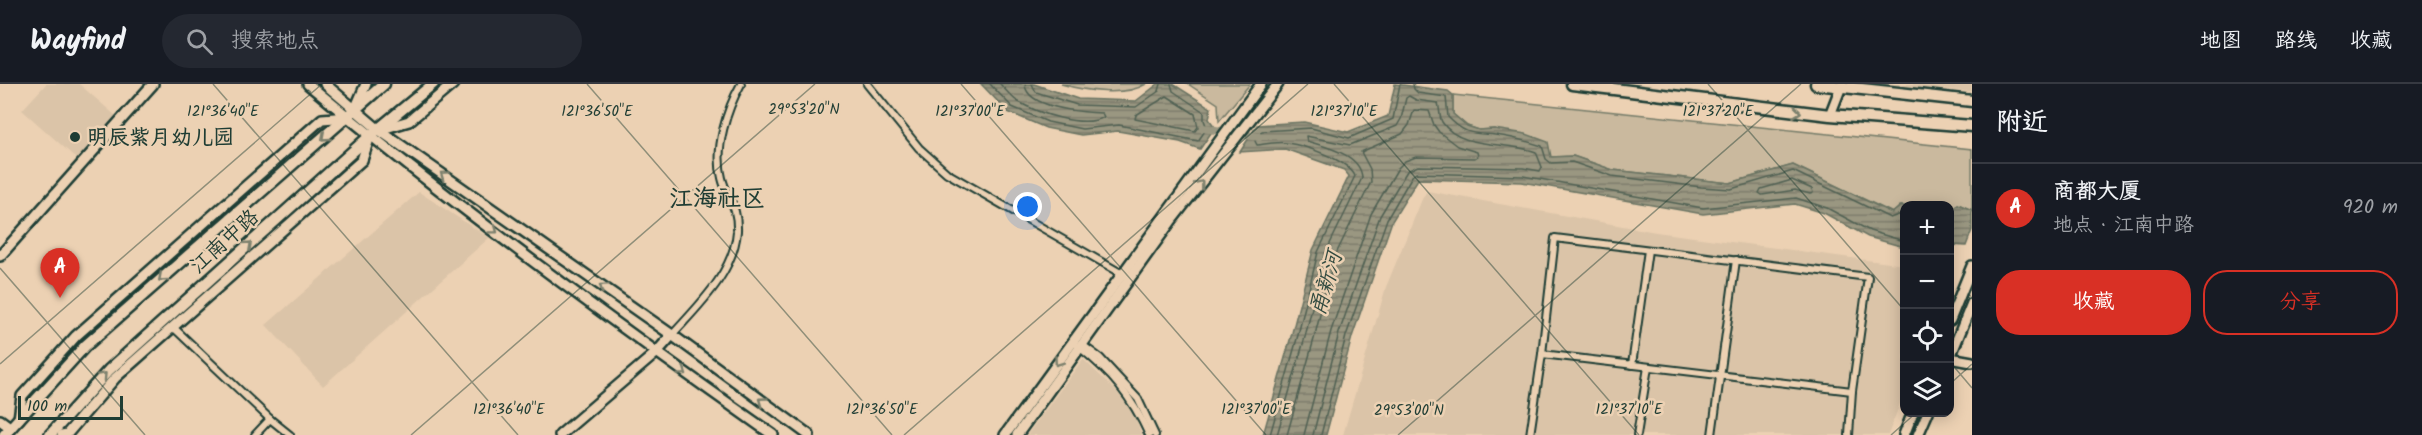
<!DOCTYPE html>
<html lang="zh">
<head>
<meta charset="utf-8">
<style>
	body { margin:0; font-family:Kalam,"LXGW WenKai TC",sans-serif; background:#242831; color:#f1f3f6 }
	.controls { position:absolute; right:18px; bottom:18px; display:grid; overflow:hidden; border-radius:12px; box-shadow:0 3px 15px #0003 }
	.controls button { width:54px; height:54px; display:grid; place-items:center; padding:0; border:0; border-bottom:2px solid #363941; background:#171b24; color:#f1f3f6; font:30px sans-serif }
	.scale { position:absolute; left:18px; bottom:15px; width:105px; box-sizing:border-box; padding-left:6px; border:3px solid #1f3d34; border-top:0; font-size:16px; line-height:21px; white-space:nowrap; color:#1f3d34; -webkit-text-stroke:4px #ecd1b3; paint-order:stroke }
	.you { position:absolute; left:1028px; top:123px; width:21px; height:21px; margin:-15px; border:4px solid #fff; border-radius:50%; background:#1a73e8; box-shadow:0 0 0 9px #1a73e833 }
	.badge { display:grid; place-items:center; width:39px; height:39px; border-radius:50%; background:#d93025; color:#fff; font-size:20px; font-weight:700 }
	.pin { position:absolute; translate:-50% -50px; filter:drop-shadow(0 2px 3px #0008) }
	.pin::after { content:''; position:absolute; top:32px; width:21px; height:18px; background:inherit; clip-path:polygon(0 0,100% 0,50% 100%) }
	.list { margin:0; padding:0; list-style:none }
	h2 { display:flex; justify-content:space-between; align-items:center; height:78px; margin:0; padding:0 24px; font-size:26px }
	h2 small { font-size:20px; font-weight:400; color:#9ea1a6 }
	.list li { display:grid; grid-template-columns:39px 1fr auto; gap:18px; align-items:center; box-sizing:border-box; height:90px; padding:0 24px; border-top:2px solid #363941 }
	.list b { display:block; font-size:22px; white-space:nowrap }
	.list p { margin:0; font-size:20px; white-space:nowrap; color:#9ea1a6 }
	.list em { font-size:20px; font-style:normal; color:#9ea1a6 }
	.actions { display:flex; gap:12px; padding:18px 24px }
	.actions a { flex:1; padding:14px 0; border:2px solid #d93025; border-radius:24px; text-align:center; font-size:21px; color:#d93025 }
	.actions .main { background:#d93025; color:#fff }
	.icon { flex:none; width:33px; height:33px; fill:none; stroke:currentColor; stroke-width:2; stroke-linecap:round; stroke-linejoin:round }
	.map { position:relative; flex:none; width:1972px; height:351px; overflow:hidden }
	header { display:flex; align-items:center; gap:36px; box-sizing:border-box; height:84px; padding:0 30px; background:#171b24; border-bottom:2px solid #363941 }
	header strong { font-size:28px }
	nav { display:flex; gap:33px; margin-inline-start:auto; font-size:21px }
	.search { width:420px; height:54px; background:#242831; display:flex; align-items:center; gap:15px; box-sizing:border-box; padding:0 21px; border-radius:33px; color:#9ea1a6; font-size:22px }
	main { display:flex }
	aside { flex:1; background:#171b24 }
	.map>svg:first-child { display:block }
	.built { fill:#dbc4a8 }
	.green { fill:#cab99e; stroke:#747b69; stroke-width:1.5 }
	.water { fill:url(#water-rules); stroke:#697362; stroke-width:1.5 }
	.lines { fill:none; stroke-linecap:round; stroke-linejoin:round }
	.shore { stroke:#506153; stroke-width:1.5 }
	.canal { stroke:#9a9781; stroke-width:8 }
	.street-casing { stroke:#1f3d34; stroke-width:10 }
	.secondary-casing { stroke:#1f3d34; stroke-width:14 }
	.primary-casing { stroke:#1f3d34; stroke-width:15 }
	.street { stroke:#ecd1b3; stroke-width:6 }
	.secondary { stroke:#ecd1b3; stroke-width:9 }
	.primary { stroke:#ecd1b3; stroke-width:10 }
	.oneway { stroke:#7b806d }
	.ticks { fill:none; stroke:#1f3d34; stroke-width:1.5; stroke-opacity:0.45 }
	.poi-dot { fill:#1f3d34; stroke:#ecd1b3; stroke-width:2 }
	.labels { text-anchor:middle; stroke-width:5; stroke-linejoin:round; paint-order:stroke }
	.poi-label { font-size:21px; font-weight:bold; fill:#1f3d34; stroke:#ecd1b3; text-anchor:start }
	.street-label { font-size:21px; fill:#1f3d34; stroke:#ecd1b3 }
	.water-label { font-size:22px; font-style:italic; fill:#314a40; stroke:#ecd1b3 }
	.quarter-label { font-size:24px; font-weight:bold; fill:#1f3d34; stroke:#ecd1b3 }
	.ticks-label { font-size:15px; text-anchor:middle; fill:#1f3d34; stroke:#ecd1b3; stroke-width:5; stroke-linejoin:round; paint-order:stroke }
</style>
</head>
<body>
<header>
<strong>Wayfind</strong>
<div class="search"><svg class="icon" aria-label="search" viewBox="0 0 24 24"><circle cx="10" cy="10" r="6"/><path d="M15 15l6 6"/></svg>搜索地点</div>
<nav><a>地图</a><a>路线</a><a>收藏</a></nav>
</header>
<main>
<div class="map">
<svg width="1972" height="351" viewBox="0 0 1972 351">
	<defs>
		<pattern id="water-rules" width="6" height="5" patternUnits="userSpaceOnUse" patternTransform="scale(1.5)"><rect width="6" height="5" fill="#9a9781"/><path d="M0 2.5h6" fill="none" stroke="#7d7c6a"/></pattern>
	</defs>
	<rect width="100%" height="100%" fill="#ecd1b3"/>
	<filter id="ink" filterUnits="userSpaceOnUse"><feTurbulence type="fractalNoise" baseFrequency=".0167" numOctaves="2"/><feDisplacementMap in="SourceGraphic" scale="12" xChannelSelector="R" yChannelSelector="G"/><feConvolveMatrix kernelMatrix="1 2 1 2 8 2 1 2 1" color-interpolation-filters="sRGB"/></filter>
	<g filter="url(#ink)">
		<g class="built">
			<path d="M46 0H79L116 32 77 75 22 26Z"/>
			<path d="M1876 0H1972V8L1877 0Z"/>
			<path d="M1427 107 1656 148 1904 181V309L1888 351H1343L1386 203 1423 113Z"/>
			<path d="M419 108 489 154 323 302 266 241Z"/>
			<path d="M1083 275 1116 307 1132 327 1142 351H1027Z"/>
		</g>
		<g class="green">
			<path d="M1061 0H1146C1125 13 1085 7 1061 0Z"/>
			<path d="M1188 0H1250L1219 37 1218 20Z"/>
			<path d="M1453 11 1972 65V126L1958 120 1950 125V122L1930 121 1924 119 1922 121 1900 122 1893 129 1793 81 1730 99 1613 86 1573 72 1551 73 1494 45 1479 46 1467 42 1453 30Z"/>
		</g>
		<g class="water">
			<path d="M981 0H1034L1078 15 1136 17 1158 0H1173L1211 24 1209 35 1215 43 1200 65 1180 58 1118 47 1081 51 1046 44 1008 28Z"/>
			<path d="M1395 0 1448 7 1453 11V30L1467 42 1479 46 1494 45 1526 50 1548 58 1551 73 1573 72 1613 86 1730 99 1793 81 1892 129 1901 122 1904 123V163L1868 153 1824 129 1795 120 1703 130 1522 98 1418 95 1392 137 1352 253 1326 351H1263L1292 249 1313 166 1349 92 1344 86 1285 65 1240 68 1257 41 1304 38 1348 48 1388 32Z"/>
			<path d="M1958 120 1972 126V146L1966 162 1950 161V125Z"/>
		</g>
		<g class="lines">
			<g class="shore">
				<path d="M990 0 1012 23 1048 38 1082 45 1119 41 1198 57 1207 44 1204 36V28L1173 7 1171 0"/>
				<path d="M1000 0C1005 5 1011 13 1017 17 1037 29 1083 45 1104 33L1102 29C1082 28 1026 24 1025 0"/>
				<path d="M1032 0 1036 8 1077 21 1136 23 1159 7 1161 0"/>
				<path d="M1413 0 1414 5 1418 9 1446 13 1448 33C1465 51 1473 49 1495 51 1511 53 1526 57 1542 62L1546 75 1551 79 1572 78 1612 92 1701 103 1731 105 1793 87 1890 134 1904 129"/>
				<path d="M1167 12 1195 30 1198 43 1195 47 1135 35 1136 31Z"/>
				<path d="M1792 96 1812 105 1813 109 1810 110 1795 106 1762 111 1759 109 1761 105Z"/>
				<path d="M1270 351 1298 251 1318 168 1355 92C1348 76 1304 61 1287 59 1277 57 1266 60 1257 61L1255 57 1262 47 1311 44 1349 54 1393 35 1400 0"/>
				<path d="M1277 351 1305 253 1325 170 1362 94C1361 70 1326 63 1307 57L1306 52 1350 61 1397 42 1401 35 1406 14 1409 12 1416 16 1438 19C1440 25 1439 32 1442 38 1460 66 1506 57 1536 68L1542 83 1540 87 1523 84 1418 82 1407 87 1380 132 1339 249 1313 351"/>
				<path d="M1287 351 1314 255 1334 174 1371 98 1370 85 1361 68 1402 50 1409 41 1414 26 1429 27 1434 41 1439 48 1457 62 1477 68 1478 72 1475 74 1416 73 1405 77 1398 84 1371 130 1331 247 1304 351"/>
				<path d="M1321 351 1346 252 1387 135 1412 92 1416 89 1523 92 1703 124 1796 114 1827 124 1870 147 1904 157"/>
			</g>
			<path class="canal" d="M1203 44 1259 53"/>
			<defs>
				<g id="street">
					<path d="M867 0 919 64 947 89 1126 192"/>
					<path d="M173 243 270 335 290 351"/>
					<path d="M672 251C698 222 734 189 737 147 738 121 727 115 722 94 714 64 727 25 741 0"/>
					<path d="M1081 260 1100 274 1138 315 1155 351"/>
					<path d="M1078 262C1112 290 1131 311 1149 351"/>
					<path d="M1542 270 1852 307"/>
					<path d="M1632 281 1648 166"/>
					<path d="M255 351 270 335"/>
					<path d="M1530 351 1542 270 1555 154 1868 193 1852 307 1849 351"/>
					<path d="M1637 351 1648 283"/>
					<path d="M1712 351 1736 176"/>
				</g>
				<g id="secondary">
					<path d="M308 0C457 124 614 239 773 351"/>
					<path d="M325 0 379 46 672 251 809 351"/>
					<path d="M356 23 366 0"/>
					<path d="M1830 31 1842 0"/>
					<path d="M379 46 409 37 453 0"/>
					<path d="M0 172 153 0"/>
					<path d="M1950 236 1972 182"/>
					<path d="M1950 273 1972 219"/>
					<path d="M1950 274 1972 278"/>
					<path d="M19 335 22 312 76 252 322 35 348 33"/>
					<path d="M0 336 11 344"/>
					<path d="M62 351 67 350 115 294 362 76 370 52"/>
					<path d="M560 351 656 269 672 251"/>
					<path d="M1005 351 1261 0"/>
					<path d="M1017 351 1171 137 1278 0"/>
					<path d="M1904 351 1913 328"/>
					<path d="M1918 351 1928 328"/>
				</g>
				<g id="primary">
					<path d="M1572 0 1830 31 1972 42"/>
					<path d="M1816 0 1972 17"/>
					<path d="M4 351 85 262 384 0"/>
					<path d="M50 351 109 286 370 52 433 0"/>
				</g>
			</defs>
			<use href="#street" class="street-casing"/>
			<use href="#secondary" class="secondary-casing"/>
			<use href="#primary" class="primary-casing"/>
			<use href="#street" class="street"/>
			<use href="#secondary" class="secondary"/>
			<use href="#primary" class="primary"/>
		</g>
		<defs><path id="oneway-chevron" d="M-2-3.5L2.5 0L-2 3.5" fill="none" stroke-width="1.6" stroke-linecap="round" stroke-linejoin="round" transform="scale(1.5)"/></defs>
		<g class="oneway">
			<use href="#oneway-chevron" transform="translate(1797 28) rotate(7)"/>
			<use href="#oneway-chevron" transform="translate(325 53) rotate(139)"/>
			<use href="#oneway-chevron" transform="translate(444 91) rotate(-145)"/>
			<use href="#oneway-chevron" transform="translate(1200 100) rotate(-52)"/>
			<use href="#oneway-chevron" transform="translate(494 146) rotate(37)"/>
			<use href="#oneway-chevron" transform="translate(248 161) rotate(-42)"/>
			<use href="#oneway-chevron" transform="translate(162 194) rotate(139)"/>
			<use href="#oneway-chevron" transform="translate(603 203) rotate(-145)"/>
			<use href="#oneway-chevron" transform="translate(1058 278) rotate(126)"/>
			<use href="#oneway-chevron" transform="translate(683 288) rotate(35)"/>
			<use href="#oneway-chevron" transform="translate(103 292) rotate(-47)"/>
			<use href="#oneway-chevron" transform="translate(762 317) rotate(-144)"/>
		</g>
	</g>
	<path class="ticks" d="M213 0 518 351M587 0 892 351M961 0 1266 351M1334 0 1639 351M1708 0 1904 226M0 184 145 351M1950 278 1972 304M0 280 322 0M1950 300 1972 280M411 351 815 0M904 351 1308 0M1398 351 1801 0M1891 351 1917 328"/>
	<circle class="poi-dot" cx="75" cy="53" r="6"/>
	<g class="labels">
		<g class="poi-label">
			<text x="87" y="60">明辰紫月幼儿园</text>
		</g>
		<g class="street-label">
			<text transform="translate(224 157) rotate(-42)" y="7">江南中路</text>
		</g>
		<g class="water-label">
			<text transform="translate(1325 199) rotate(-74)" y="8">甬新河</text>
		</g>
		<g class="quarter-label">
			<text x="717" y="122">江海社区</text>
		</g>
	</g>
	<g class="ticks-label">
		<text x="804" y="30">29°53'20"N</text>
		<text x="223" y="32">121°36'40"E</text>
		<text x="597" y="32">121°36'50"E</text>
		<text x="970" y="32">121°37'00"E</text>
		<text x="1344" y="32">121°37'10"E</text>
		<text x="1718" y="32">121°37'20"E</text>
		<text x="509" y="330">121°36'40"E</text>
		<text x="882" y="330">121°36'50"E</text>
		<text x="1256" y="330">121°37'00"E</text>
		<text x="1629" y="330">121°37'10"E</text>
		<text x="1409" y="331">29°53'00"N</text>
	</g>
</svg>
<div class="controls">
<button>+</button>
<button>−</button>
<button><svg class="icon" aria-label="locate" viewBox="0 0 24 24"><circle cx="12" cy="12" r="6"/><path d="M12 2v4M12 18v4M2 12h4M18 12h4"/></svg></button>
<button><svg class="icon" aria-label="layers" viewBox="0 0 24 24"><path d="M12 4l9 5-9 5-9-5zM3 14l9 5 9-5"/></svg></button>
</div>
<div class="scale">100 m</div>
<div class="you"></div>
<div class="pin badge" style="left:60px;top:214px">A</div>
</div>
<aside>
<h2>附近<small></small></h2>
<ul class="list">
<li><span class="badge">A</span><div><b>商都大厦</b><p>地点 · 江南中路</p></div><em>920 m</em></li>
</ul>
<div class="actions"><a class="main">收藏</a><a>分享</a></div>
</aside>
</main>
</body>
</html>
